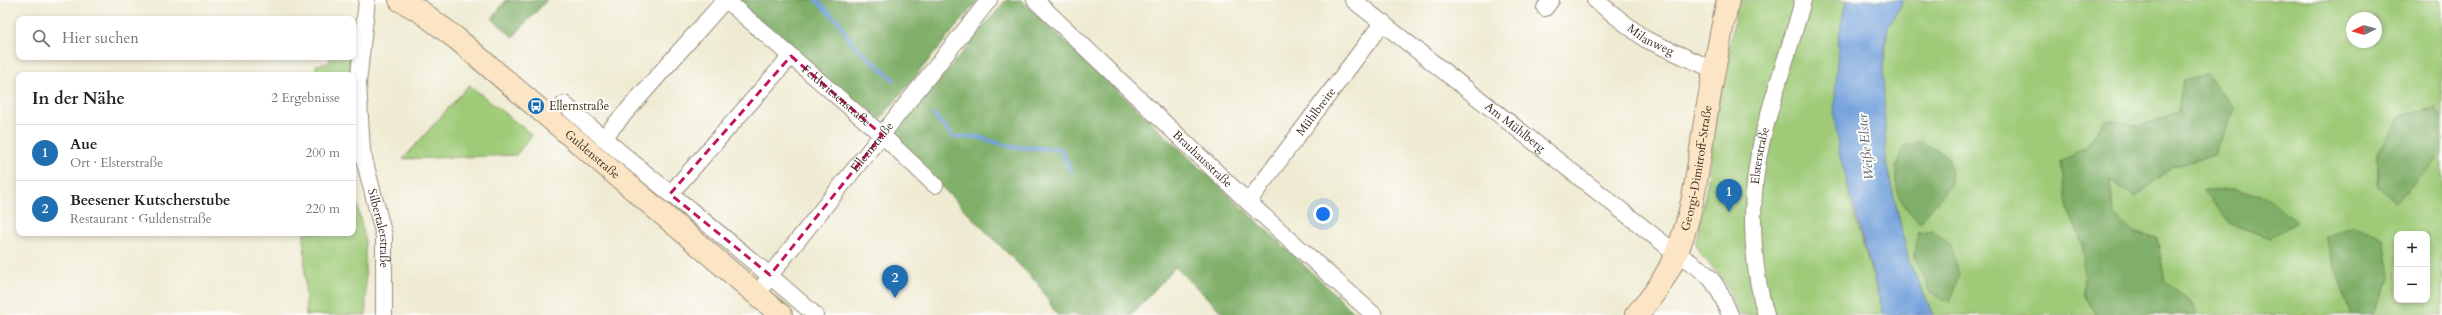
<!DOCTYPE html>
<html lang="de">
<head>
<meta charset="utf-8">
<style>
	body { margin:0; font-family:Cardo,serif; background:#f6f6f6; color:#222 }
	.controls { position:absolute; right:12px; bottom:12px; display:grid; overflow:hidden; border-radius:8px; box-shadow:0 2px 6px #0003 }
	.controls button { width:36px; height:36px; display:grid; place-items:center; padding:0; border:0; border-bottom:1px solid #e0e0e0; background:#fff; color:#222; font:20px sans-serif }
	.compass { position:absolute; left:2346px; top:12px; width:36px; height:36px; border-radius:50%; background:#fff; box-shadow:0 2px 6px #0003; rotate:265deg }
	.you { position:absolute; left:1323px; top:214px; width:14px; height:14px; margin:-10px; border:3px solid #fff; border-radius:50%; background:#1a73e8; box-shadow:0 0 0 6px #1a73e833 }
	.badge { display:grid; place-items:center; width:26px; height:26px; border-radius:50%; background:#1f6fb2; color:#fff; font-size:13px; font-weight:700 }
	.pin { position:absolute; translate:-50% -33px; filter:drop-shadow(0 1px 2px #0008) }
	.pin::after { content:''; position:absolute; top:21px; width:14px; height:12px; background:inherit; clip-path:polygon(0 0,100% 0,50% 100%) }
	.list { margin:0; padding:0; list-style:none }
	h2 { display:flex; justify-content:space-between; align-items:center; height:52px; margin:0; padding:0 16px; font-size:17px }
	h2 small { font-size:13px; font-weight:400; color:#767676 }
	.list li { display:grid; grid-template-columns:26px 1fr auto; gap:12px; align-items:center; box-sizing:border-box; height:56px; padding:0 16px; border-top:1px solid #e0e0e0 }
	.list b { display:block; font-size:15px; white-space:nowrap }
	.list p { margin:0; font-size:13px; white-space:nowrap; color:#767676 }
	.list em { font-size:13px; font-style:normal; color:#767676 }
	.icon { flex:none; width:22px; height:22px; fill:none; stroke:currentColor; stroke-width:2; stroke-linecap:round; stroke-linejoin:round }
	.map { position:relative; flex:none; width:2442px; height:315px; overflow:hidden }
	.search { position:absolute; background:#fff; box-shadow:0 2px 6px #0003; left:16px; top:16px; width:340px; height:44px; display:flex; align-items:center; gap:10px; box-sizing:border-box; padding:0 14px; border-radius:8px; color:#767676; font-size:15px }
	.panel { position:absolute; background:#fff; box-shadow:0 2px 6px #0003; left:16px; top:72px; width:340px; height:164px; border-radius:8px }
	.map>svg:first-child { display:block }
	.green { fill:#9fcb78; stroke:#6d7a4b; fill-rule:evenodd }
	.forest { fill:#7faf68; stroke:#5d6c43 }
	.water { fill:#73a1dc; stroke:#57667d }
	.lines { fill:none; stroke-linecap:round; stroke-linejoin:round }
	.stream { stroke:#73a1dc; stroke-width:4 }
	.street-casing { stroke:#958a78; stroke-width:18 }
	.secondary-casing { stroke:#958a78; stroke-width:24 }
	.street { stroke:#fff; stroke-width:16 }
	.secondary { stroke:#fce5c4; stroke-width:22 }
	.marked { fill:none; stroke:#c2185b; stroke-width:3; stroke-dasharray:8 5; stroke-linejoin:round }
	.labels { text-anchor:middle; stroke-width:4; stroke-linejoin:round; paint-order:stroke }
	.street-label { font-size:12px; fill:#3b2a1e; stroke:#fdfcf7 }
	.poi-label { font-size:12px; fill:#3b2a1e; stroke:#fdfcf7; text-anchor:start }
	.water-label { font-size:13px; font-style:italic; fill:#515a6a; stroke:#fdfcf7 }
</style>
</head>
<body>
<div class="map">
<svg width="2442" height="315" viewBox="0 0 2442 315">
	<rect width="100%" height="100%" fill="#fdfcf7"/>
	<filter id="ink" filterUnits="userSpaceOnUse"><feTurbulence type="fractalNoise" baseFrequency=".025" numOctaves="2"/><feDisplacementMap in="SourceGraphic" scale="8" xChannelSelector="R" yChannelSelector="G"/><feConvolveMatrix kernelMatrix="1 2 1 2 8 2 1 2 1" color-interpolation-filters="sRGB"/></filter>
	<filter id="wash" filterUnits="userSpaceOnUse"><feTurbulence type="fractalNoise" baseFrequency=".012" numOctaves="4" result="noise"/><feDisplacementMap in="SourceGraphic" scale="16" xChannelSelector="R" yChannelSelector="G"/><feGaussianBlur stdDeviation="0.9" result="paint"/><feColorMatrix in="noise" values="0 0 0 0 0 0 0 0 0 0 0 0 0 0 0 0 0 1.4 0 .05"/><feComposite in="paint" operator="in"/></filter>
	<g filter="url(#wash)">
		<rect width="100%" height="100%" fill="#efebd3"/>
		<g class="green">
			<path d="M1738 0H1846L1838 42 1848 192 1884 315H1739L1725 282 1699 252 1696 242 1708 180 1714 129Z"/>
			<path d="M1904 0H2442V121L2436 108 2401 116 2378 153V187L2396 202 2442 154V315H2372L2390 278 2325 237 2351 315H2198L2191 302 2165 282 2157 238 2132 231 2113 214 2110 179 2135 197 2172 167 2214 155 2183 80 2178 112 2140 126 2105 120 2087 146 2061 162 2068 210 2083 244 2084 296 2097 315H1934L1909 262 1886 163 1883 67 1888 27ZM2352 18H2376V42H2352ZM1896 166 1952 183 1933 205 1905 208 1896 182ZM2296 222 2271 238 2231 224ZM2397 234H2427V300H2397Z"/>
			<path d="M330 57H352V75H316V65L329 63Z"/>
			<path d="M469 85 532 135 516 155 403 159Z"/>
			<path d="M353 186 365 240 366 315H306L304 233H353Z"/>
		</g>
		<g class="forest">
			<path d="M506 0H547L513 37 492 19Z"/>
			<path d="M734 0H978L874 127Z"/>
			<path d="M1006 0H1021L1357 315H1225L1175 267 1132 315H1057L1038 284 892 137Z"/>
			<path d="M2206 74 2235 109 2214 155 2172 167 2135 197 2110 180 2113 214 2132 231 2157 238 2165 282 2191 302 2198 315H2097L2084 296 2083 244 2068 210 2061 162 2087 146 2105 120 2140 126 2178 112 2183 80Z"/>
			<path d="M2436 108 2442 121V154L2396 202 2378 187V153L2401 116Z"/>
			<path d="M1922 142 1949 157 1952 183 1920 223C1893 198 1891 178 1904 145Z"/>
			<path d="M2234 189 2269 198 2296 222 2271 238 2231 224 2203 190Z"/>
			<path d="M2354 226 2384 238 2390 278 2372 315H2351L2325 237Z"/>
			<path d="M1932 230 1951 245 1959 276 1950 302 1930 293 1915 256 1918 232Z"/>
		</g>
		<path class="water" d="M1846 0H1904L1888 27 1883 67 1886 163 1909 262 1934 315H1884L1839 153 1834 115 1838 42Z"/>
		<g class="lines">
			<g class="stream">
				<path d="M816 0 838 21 852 43 894 80"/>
				<path d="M933 115 954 137H977L1013 147 1061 149 1071 171"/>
			</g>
		</g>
	</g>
	<g filter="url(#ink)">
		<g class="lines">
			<defs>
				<g id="street">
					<path id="s1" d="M367 0 358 83 362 151 384 236V315"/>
					<path id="s2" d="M726 0 882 135 935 185"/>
					<path id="s3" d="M1035 0 1248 202 1374 315"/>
					<path id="s4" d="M1353 0 1677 254C1710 273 1716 280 1730 315"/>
					<path id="s5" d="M1595 0 1645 39 1714 70"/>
					<path d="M1545 8 1551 0"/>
					<path d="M564 104C646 177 734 242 815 315"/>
					<path d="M603 138 725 0"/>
					<path d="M670 194 791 56"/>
					<path id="s6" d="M1248 202 1383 22"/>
					<path id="s7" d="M758 295 770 275 989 0"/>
					<path id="s8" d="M1766 315C1750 261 1749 195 1762 140 1773 93 1791 47 1803 0"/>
				</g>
				<g id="secondary">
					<path id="s9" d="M400 0 420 11 457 39 781 315"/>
					<path id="s10" d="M1636 315C1689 260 1694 194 1705 122 1712 81 1719 41 1728 0"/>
				</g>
			</defs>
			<use href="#street" class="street-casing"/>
			<use href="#secondary" class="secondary-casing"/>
			<use href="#street" class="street"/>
			<use href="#secondary" class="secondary"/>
		</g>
	</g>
	<path class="marked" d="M791 56 882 135 770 275 670 194Z"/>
	<defs>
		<symbol id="bus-disc" viewBox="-11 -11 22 22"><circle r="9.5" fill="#1f6fb2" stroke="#fdfcf7"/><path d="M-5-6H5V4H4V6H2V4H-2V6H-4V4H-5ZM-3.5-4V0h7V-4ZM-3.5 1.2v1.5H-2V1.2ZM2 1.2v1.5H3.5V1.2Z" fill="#fff"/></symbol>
	</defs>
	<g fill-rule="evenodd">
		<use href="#bus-disc" x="526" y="96" width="20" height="20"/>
	</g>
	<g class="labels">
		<g class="street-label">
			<text dy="4" stroke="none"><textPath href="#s5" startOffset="69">Milanweg</textPath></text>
			<text dy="4" stroke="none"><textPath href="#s2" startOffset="146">Feldwiesenstraße</textPath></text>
			<text dy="4" stroke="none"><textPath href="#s6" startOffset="113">Mühlbreite</textPath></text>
			<text dy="4" stroke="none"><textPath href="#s4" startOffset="206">Am Mühlberg</textPath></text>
			<text dy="4" stroke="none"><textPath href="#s7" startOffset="187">Ellernstraße</textPath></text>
			<text dy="4" stroke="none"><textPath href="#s9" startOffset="247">Guldenstraße</textPath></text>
			<text dy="4" stroke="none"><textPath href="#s8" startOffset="161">Elsterstraße</textPath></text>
			<text dy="4" stroke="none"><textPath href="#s3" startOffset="231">Brauhausstraße</textPath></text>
			<text dy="4" stroke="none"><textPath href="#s10" startOffset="162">Georgi-Dimitroff-Straße</textPath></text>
			<text dy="4" stroke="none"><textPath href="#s1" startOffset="231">Silbertalerstraße</textPath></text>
		</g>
		<g class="poi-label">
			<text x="549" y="110">Ellernstraße</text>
		</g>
		<g class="water-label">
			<text transform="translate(1865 147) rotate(-96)" y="5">Weiße Elster</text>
		</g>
	</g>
</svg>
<div class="controls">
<button>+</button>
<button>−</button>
</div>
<svg class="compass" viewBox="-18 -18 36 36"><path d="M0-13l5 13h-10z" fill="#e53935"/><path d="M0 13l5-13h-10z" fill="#767676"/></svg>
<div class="you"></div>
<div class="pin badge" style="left:1729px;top:212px">1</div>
<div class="pin badge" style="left:895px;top:298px">2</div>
<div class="search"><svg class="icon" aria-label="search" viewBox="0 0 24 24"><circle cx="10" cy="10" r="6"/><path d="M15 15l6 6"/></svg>Hier suchen</div>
<section class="panel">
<h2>In der Nähe<small>2 Ergebnisse</small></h2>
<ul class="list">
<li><span class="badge">1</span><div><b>Aue</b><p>Ort · Elsterstraße</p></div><em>200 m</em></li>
<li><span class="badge">2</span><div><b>Beesener Kutscherstube</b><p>Restaurant · Guldenstraße</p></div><em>220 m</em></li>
</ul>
</section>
</div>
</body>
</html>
